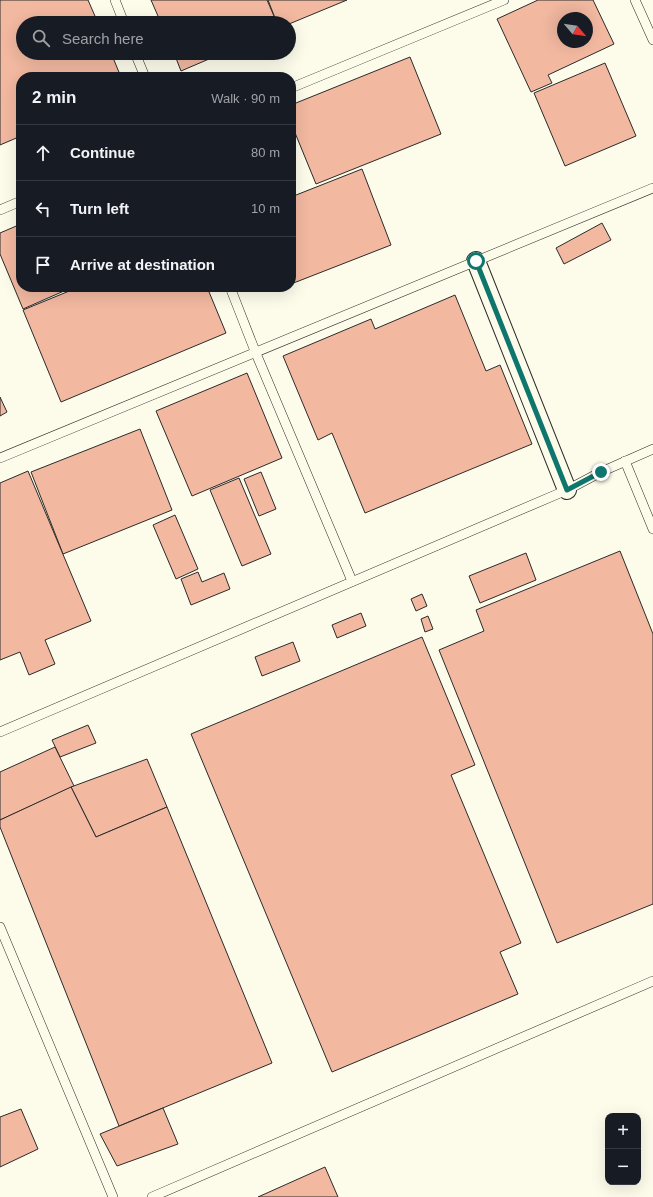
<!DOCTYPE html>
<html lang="en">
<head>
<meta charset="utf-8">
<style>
	body { margin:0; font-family:Arial,sans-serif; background:#242831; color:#f1f3f6 }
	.controls { position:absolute; right:12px; bottom:12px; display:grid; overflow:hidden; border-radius:8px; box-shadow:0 4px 16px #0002 }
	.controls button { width:36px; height:36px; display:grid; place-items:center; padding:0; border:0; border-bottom:1px solid #363941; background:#171b24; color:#f1f3f6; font:20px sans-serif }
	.compass { position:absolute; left:557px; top:12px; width:36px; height:36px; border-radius:50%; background:#171b24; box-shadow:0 4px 16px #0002; rotate:119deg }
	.stop { position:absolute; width:12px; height:12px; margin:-9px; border:3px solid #0f766e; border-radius:50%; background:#fff }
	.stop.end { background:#0f766e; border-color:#fff; box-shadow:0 1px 4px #0008 }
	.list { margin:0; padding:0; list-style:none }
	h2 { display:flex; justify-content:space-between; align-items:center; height:52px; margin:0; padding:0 16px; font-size:17px }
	h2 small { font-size:13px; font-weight:400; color:#9ea1a6 }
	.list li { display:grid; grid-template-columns:26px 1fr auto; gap:12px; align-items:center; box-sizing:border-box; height:56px; padding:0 16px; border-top:1px solid #363941 }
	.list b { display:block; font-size:15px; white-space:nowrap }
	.list em { font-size:13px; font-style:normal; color:#9ea1a6 }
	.icon { flex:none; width:22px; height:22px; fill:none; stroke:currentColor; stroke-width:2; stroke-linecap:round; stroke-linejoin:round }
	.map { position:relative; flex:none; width:653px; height:1197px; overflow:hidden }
	.search { position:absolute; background:#171b24; box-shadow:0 4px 16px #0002; left:16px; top:16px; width:280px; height:44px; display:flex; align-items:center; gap:10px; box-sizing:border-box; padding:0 14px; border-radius:22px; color:#9ea1a6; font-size:15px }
	.panel { position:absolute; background:#171b24; box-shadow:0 4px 16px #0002; left:16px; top:72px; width:280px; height:220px; border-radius:16px }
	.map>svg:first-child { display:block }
	.building { fill:#f2b8a0; stroke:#2b2b2b; fill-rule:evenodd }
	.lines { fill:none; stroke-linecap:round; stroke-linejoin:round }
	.lane-casing { stroke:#2b2b2b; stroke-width:10 }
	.street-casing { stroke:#2b2b2b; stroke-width:20 }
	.lane { stroke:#fdfbea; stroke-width:9 }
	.street { stroke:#fdfbea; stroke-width:18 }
	.route { stroke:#0f766e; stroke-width:5 }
</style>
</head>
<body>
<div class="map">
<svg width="653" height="1197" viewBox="0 0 653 1197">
	<rect width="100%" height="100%" fill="#fdfbea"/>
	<g class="building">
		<path d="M0 0H88L98 23H23V53H111L121 77H21V136L0 145Z"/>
		<path d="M151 0H267L277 23H161Z"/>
		<path d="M268 0H347L289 24V23H277Z"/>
		<path d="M538 0H593L614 44 548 75 552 83 531 92 497 19ZM563 18H587V42H563Z"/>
		<path d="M174 53H223L181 71Z"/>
		<path d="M410 57 441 134 316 184 291 123V105Z"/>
		<path d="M605 63 636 136 565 166 534 93Z"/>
		<path d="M362 169 391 245 291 284V197Z"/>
		<path d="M602 223 611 240 564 264 556 248Z"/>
		<path d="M21 224V287H73L23 309 0 254V233Z"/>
		<path d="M79 287H207L226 333 61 402 23 310Z"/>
		<path d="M455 295 486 371 500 365 532 444 365 513 332 433 318 440 283 356 371 319 375 329Z"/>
		<path d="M247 373 282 458 192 496 156 411Z"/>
		<path d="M0 397 7 412 0 416Z"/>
		<path d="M140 429 172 510 63 554 31 472Z"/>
		<path d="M28 471 91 621 45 640 55 664 29 675 20 652 0 660V483Z"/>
		<path d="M261 472 276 509 259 516 244 479Z"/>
		<path d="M239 478 271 554 242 566 210 490Z"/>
		<path d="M175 515 198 569 176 579 153 525Z"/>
		<path d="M620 551 653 634V904L557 943 439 650 484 631 476 610Z"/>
		<path d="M526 553 536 580 480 603 469 576Z"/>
		<path d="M198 572 202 582 224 573 230 589 191 605 181 579Z"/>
		<path d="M422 594 427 606 416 611 411 599Z"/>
		<path d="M361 613 366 626 337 638 332 625Z"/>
		<path d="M428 616 433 629 425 632 421 619Z"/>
		<path d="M422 637 475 765 451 775 521 943 500 952 518 994 332 1072 191 734Z"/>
		<path d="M293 642 300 661 262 676 255 657Z"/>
		<path d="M88 725 96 743 60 757 52 740Z"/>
		<path d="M55 747 74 786 0 820V772Z"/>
		<path d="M147 759 167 807 96 837 71 787Z"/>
		<path d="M71 787 96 837 167 807 272 1063 119 1126 0 827V820Z"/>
		<path d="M163 1108 178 1144 117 1166 100 1134Z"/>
		<path d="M21 1109 38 1149 0 1167V1117Z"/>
		<path d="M325 1167 338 1197H258Z"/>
	</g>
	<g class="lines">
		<defs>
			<g id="lane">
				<path d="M115 0 124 23"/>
				<path d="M635 0 653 40"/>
				<path d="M135 53 145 77"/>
				<path d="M291 88 504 0"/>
				<path d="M0 210 21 201"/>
				<path d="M230 287 255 351 352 581"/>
				<path d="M0 458 653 188"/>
				<path d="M625 461 653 529"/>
				<path d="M0 732 567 490 601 472 653 449"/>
				<path d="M0 927 113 1197"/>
				<path d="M152 1197 653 981"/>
			</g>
			<path id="street" d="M476 261 567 490"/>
		</defs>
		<use href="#lane" class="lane-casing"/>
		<use href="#street" class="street-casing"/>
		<use href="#lane" class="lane"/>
		<use href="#street" class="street"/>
	</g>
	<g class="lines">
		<path class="route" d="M476 261 567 490 601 472"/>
	</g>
</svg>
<div class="controls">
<button>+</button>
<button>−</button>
</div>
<svg class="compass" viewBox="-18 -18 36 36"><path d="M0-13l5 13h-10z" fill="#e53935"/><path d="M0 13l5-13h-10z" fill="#9ea1a6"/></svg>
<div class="stop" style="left:476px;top:261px"></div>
<div class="stop end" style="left:601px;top:472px"></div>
<div class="search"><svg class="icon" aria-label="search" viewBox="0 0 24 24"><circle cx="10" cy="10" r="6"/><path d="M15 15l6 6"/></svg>Search here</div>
<section class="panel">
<h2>2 min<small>Walk · 90 m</small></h2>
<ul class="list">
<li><svg class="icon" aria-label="ahead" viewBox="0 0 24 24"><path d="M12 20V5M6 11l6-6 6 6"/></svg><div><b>Continue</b></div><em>80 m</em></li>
<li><svg class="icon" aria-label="left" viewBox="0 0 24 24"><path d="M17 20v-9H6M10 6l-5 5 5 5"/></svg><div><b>Turn left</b></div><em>10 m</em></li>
<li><svg class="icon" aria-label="arrive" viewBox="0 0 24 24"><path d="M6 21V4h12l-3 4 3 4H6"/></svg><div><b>Arrive at destination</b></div></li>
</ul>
</section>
</div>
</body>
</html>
